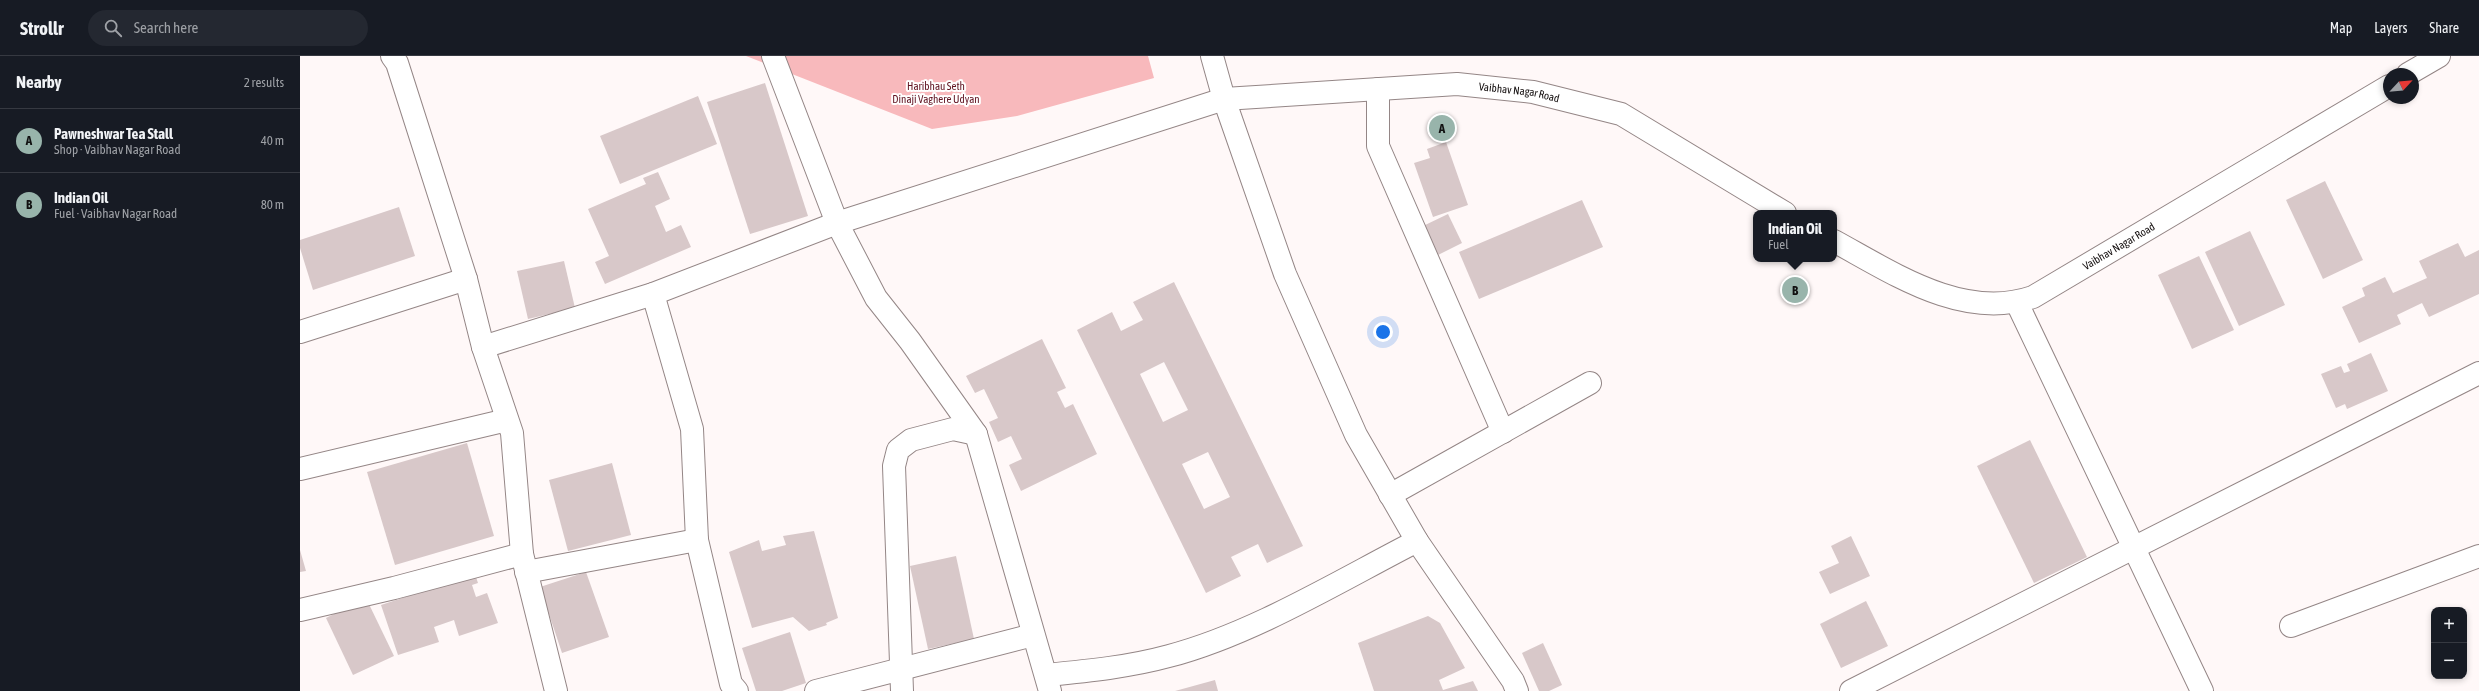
<!DOCTYPE html>
<html lang="en">
<head>
<meta charset="utf-8">
<style>
	body { margin:0; font-family:"Asap Condensed",sans-serif; background:#242831; color:#f1f3f6 }
	.controls { position:absolute; right:12px; bottom:12px; display:grid; overflow:hidden; border-radius:8px; box-shadow:0 2px 6px #0003 }
	.controls button { width:36px; height:36px; display:grid; place-items:center; padding:0; border:0; border-bottom:1px solid #363941; background:#171b24; color:#f1f3f6; font:20px sans-serif }
	.compass { position:absolute; left:2083px; top:12px; width:36px; height:36px; border-radius:50%; background:#171b24; box-shadow:0 2px 6px #0003; rotate:64deg }
	.you { position:absolute; left:1083px; top:276px; width:14px; height:14px; margin:-10px; border:3px solid #fff; border-radius:50%; background:#1a73e8; box-shadow:0 0 0 6px #1a73e833 }
	.badge { display:grid; place-items:center; width:26px; height:26px; border-radius:50%; background:#98b4ab; color:#111; font-size:13px; font-weight:700 }
	.pin { position:absolute; translate:-50% -50%; border:2px solid #fff; box-shadow:0 1px 4px #0006 }
	.popup { position:absolute; left:1453px; top:154px; width:84px; height:52px; box-sizing:border-box; display:grid; place-content:center; border-radius:8px; background:#171b24; filter:drop-shadow(0 1px 3px #0005); font-size:13px; white-space:nowrap; color:#9ea1a6 }
	.popup b { font-size:15px; color:#f1f3f6 }
	.popup::after { content:''; position:absolute; left:50%; top:100%; margin-left:-8px; border:8px solid transparent; border-top-color:#171b24 }
	.list { margin:0; padding:0; list-style:none }
	h2 { display:flex; justify-content:space-between; align-items:center; height:52px; margin:0; padding:0 16px; font-size:17px }
	h2 small { font-size:13px; font-weight:400; color:#9ea1a6 }
	.list li { display:grid; grid-template-columns:26px 1fr auto; gap:12px; align-items:center; box-sizing:border-box; height:64px; padding:0 16px; border-top:1px solid #363941 }
	.list b { display:block; font-size:15px; white-space:nowrap }
	.list p { margin:0; font-size:13px; white-space:nowrap; color:#9ea1a6 }
	.list em { font-size:13px; font-style:normal; color:#9ea1a6 }
	.icon { flex:none; width:22px; height:22px; fill:none; stroke:currentColor; stroke-width:2; stroke-linecap:round; stroke-linejoin:round }
	.map { position:relative; flex:none; width:2179px; height:635px; overflow:hidden }
	header { display:flex; align-items:center; gap:24px; box-sizing:border-box; height:56px; padding:0 20px; background:#171b24; border-bottom:1px solid #363941 }
	header strong { font-size:19px }
	nav { display:flex; gap:22px; margin-inline-start:auto; font-size:14px }
	.search { width:280px; height:36px; background:#242831; display:flex; align-items:center; gap:10px; box-sizing:border-box; padding:0 14px; border-radius:22px; color:#9ea1a6; font-size:15px }
	main { display:flex }
	aside { flex:1; background:#171b24 }
	.map>svg:first-child { display:block }
	.green { fill:#f8b9bc }
	.building { fill:#d8c8c9; fill-rule:evenodd }
	.lines { fill:none; stroke-linecap:round; stroke-linejoin:round }
	.minor-casing { stroke:#948686; stroke-width:24 }
	.tertiary-casing { stroke:#948686; stroke-width:24 }
	.minor { stroke:#fff; stroke-width:22 }
	.tertiary { stroke:#fff; stroke-width:22 }
	.labels { text-anchor:middle; stroke-width:4; stroke-linejoin:round; paint-order:stroke }
	.park-label { font-size:11px; fill:#611422; stroke:#fff }
	.street-label { font-size:11px; fill:#110c0c; stroke:#fff }
</style>
</head>
<body>
<header>
<strong>Strollr</strong>
<div class="search"><svg class="icon" aria-label="search" viewBox="0 0 24 24"><circle cx="10" cy="10" r="6"/><path d="M15 15l6 6"/></svg>Search here</div>
<nav><a>Map</a><a>Layers</a><a>Share</a></nav>
</header>
<main>
<aside>
<h2>Nearby<small>2 results</small></h2>
<ul class="list">
<li><span class="badge">A</span><div><b>Pawneshwar Tea Stall</b><p>Shop · Vaibhav Nagar Road</p></div><em>40 m</em></li>
<li><span class="badge">B</span><div><b>Indian Oil</b><p>Fuel · Vaibhav Nagar Road</p></div><em>80 m</em></li>
</ul>
</aside>
<div class="map">
<svg width="2179" height="635" viewBox="0 0 2179 635">
	<rect width="100%" height="100%" fill="#fff8f8"/>
	<path class="green" d="M446 0H848L854 22 717 60 632 73Z"/>
	<g class="building">
		<path d="M465 27 508 160 450 178 407 46Z"/>
		<path d="M398 40 417 88 320 128 300 80Z"/>
		<path d="M1146 86 1168 149 1133 161 1114 107 1130 102 1127 93Z"/>
		<path d="M358 116 370 143 355 150 366 176 381 169 391 191 305 228 295 206 309 200 288 153 346 128 343 122Z"/>
		<path d="M2025 125 2063 204 2023 223 1986 144Z"/>
		<path d="M1282 144 1303 191 1179 243 1159 196Z"/>
		<path d="M99 151 115 200 13 234 0 192V184Z"/>
		<path d="M1148 158 1162 187 1136 200 1121 171Z"/>
		<path d="M1950 175 1985 249 1939 270 1905 196Z"/>
		<path d="M2158 187 2165 201 2179 194V238L2129 261 2122 247 2097 259 2101 268 2059 287 2042 251 2065 240 2062 232 2085 221 2093 237 2127 222 2119 205Z"/>
		<path d="M1899 200 1934 274 1892 293 1858 219Z"/>
		<path d="M264 205 275 252 228 263 217 215Z"/>
		<path d="M874 226 1003 490 967 507 958 488 931 501 941 520 906 537 777 274 812 256 821 275 843 264 833 246ZM864 306 888 354 863 366 840 318ZM908 396 930 441 904 453 882 408Z"/>
		<path d="M742 283 766 332 757 336 765 352 773 348 797 398 721 435 709 409 722 403 711 380 698 386 689 366 698 362 684 333 675 337 666 320Z"/>
		<path d="M2071 297 2088 335 2047 353 2045 348 2036 352 2021 318 2041 310 2044 317 2050 315 2047 308Z"/>
		<path d="M1730 384 1787 501 1734 527 1677 410Z"/>
		<path d="M167 387 194 480 95 509 67 416Z"/>
		<path d="M312 407 331 479 268 495 249 424Z"/>
		<path d="M514 475 538 562 526 567 527 569 509 575 493 561 452 572 429 496 459 484 462 495 486 489 483 480Z"/>
		<path d="M1551 480 1570 520 1530 538 1519 516 1539 507 1531 490Z"/>
		<path d="M0 494 6 515 0 516Z"/>
		<path d="M656 500 674 583 628 593 610 510Z"/>
		<path d="M286 516 309 581 262 597 240 531Z"/>
		<path d="M175 518 178 527 172 529 176 541 187 537 198 567 159 580 154 564 134 571 139 586 98 599 81 549Z"/>
		<path d="M66 542 94 600 53 619 26 562Z"/>
		<path d="M1566 545 1588 590 1541 612 1520 568Z"/>
		<path d="M1128 560 1140 567 1165 612 1139 624 1143 634 1173 625 1178 635H1074L1058 587Z"/>
		<path d="M490 576 506 627 482 635H456L442 592Z"/>
		<path d="M1243 587 1262 629 1249 635H1239L1222 597Z"/>
		<path d="M915 624 918 635H875Z"/>
	</g>
	<g class="lines">
		<defs>
			<g id="minor">
				<path d="M92 0 97 7 166 223 183 291 212 377 222 498 256 635"/>
				<path d="M473 0 537 167 576 242 610 285 676 378 750 635"/>
				<path d="M2108 18 2139 0"/>
				<path d="M1078 33V90L1203 376"/>
				<path id="s1" d="M1534 185C1593 217 1663 265 1733 241L2089 30"/>
				<path d="M353 238 392 373 397 484 431 628 437 635"/>
				<path d="M1717 247 1902 635"/>
				<path d="M0 276 166 223"/>
				<path id="s2" d="M183 291 353 238 537 167 924 43 1157 28 1233 36 1321 58 1485 157"/>
				<path d="M0 413 207 364"/>
				<path d="M1090 439 1290 327"/>
				<path d="M226 516 397 484"/>
				<path d="M0 554 94 532 222 498"/>
				<path d="M1991 570 2179 500"/>
				<path d="M746 619C787 615 829 611 869 600 953 578 1039 525 1117 485"/>
				<path d="M516 635 733 579"/>
				<path d="M602 635 594 410 598 394 611 384 653 373 676 378"/>
				<path d="M1551 635 2179 317"/>
			</g>
			<path id="tertiary" d="M912 0 924 43 985 218 1056 379 1117 485 1213 625 1217 635"/>
		</defs>
		<use href="#minor" class="minor-casing"/>
		<use href="#tertiary" class="tertiary-casing"/>
		<use href="#minor" class="minor"/>
		<use href="#tertiary" class="tertiary"/>
	</g>
	<g class="labels">
		<g class="park-label">
			<text x="636" y="34">Haribhau Seth<tspan x="636" dy="13">Dinaji Vaghere Udyan</tspan></text>
		</g>
		<g class="street-label">
			<text dy="4" stroke="none"><textPath href="#s2" startOffset="1078">Vaibhav Nagar Road</textPath></text>
			<text dy="4" stroke="none"><textPath href="#s1" startOffset="313">Vaibhav Nagar Road</textPath></text>
		</g>
	</g>
</svg>
<div class="controls">
<button>+</button>
<button>−</button>
</div>
<svg class="compass" viewBox="-18 -18 36 36"><path d="M0-13l5 13h-10z" fill="#e53935"/><path d="M0 13l5-13h-10z" fill="#9ea1a6"/></svg>
<div class="you"></div>
<div class="pin badge" style="left:1142px;top:72px">A</div>
<div class="pin badge" style="left:1495px;top:234px">B</div>
<div class="popup"><b>Indian Oil</b>Fuel</div>
</div>
</main>
</body>
</html>
